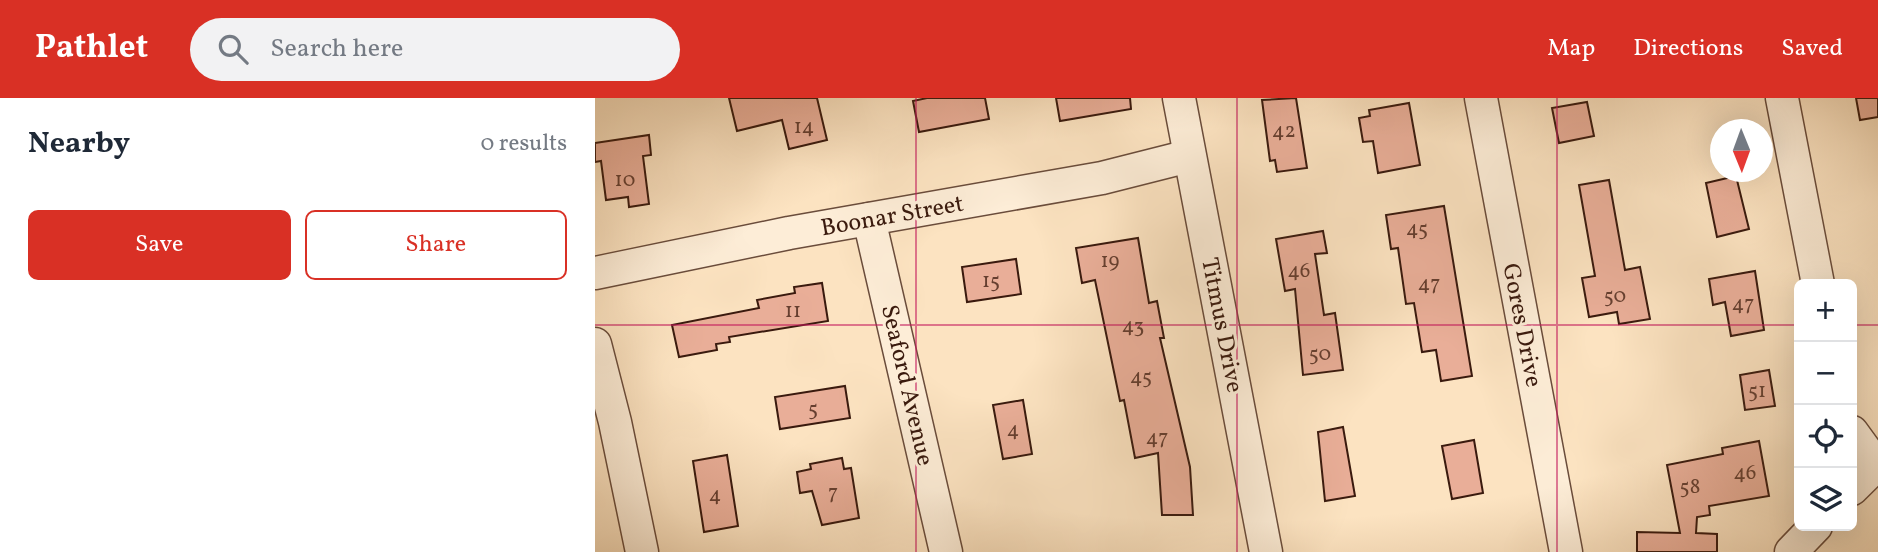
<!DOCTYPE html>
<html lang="en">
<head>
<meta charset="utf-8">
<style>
	body { margin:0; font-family:Vollkorn,serif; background:#f2f2f3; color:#1f2937 }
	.controls { position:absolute; right:21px; bottom:21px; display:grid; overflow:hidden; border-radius:10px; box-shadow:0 7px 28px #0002 }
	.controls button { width:63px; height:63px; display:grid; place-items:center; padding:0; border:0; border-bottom:2px solid #e0e1e3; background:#fff; color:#1f2937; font:35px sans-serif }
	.compass { position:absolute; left:1115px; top:21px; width:63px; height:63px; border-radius:50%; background:#fff; box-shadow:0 7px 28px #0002; rotate:179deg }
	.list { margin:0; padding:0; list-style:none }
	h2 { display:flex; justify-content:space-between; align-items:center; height:91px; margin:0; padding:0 28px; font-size:30px }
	h2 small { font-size:23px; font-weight:400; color:#747a83 }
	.actions { display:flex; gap:14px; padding:21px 28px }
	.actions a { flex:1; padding:16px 0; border:2px solid #d93025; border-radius:10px; text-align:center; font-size:24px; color:#d93025 }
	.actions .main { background:#d93025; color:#fff }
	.icon { flex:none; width:38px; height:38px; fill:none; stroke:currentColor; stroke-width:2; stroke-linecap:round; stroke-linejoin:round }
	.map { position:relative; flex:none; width:1283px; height:454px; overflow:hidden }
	header { display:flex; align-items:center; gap:42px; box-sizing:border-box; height:98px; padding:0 35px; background:#d93025; color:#fff }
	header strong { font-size:33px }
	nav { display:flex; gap:38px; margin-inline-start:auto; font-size:24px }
	.search { width:490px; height:63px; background:#f2f2f3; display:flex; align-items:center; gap:18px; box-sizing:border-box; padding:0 24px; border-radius:38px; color:#747a83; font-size:26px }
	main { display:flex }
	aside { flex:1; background:#fff }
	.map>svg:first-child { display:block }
	.building { fill:#e9ae98; stroke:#3a1a0e; stroke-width:2 }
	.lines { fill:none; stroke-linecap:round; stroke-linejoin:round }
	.minor-casing { stroke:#6a4c3b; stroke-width:35 }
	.minor { stroke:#fdedd7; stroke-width:32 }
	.grid { fill:none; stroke:#c2185b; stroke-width:2; stroke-opacity:0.55 }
	.labels { text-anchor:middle; stroke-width:6; stroke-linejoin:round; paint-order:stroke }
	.number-label { font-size:21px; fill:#663f30 }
	.street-label { font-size:24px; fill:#3a1a0e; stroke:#fdedd7 }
</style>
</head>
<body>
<header>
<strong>Pathlet</strong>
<div class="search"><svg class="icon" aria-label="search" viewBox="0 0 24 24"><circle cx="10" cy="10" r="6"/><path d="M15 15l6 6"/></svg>Search here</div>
<nav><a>Map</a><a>Directions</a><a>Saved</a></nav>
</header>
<main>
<aside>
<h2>Nearby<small>0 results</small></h2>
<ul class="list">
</ul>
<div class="actions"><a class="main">Save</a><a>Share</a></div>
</aside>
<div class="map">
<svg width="1283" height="454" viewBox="0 0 1283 454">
	<rect width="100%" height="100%" fill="#fce3c1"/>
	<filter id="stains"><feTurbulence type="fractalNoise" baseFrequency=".00286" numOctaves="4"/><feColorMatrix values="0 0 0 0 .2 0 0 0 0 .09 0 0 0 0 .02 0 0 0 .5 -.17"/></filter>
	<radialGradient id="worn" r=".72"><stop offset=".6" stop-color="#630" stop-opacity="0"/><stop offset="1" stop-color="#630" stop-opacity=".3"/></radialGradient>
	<g class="building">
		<path d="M134 0H222L232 42 194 51 187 22 142 33Z"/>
		<path d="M332 0H390L394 21 324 34 318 3Z"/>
		<path d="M461 0H535L536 11 465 23Z"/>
		<path d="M701 0 712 70 682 74 680 62 675 63 667 2Z"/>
		<path d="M1261 0H1283V19L1265 22Z"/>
		<path d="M992 4 999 38 964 45 957 10Z"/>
		<path d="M814 5 825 67 783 75 778 43 768 44 764 20 775 18 774 12Z"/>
		<path d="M54 37 56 57 48 58 54 106 34 109 33 99 11 102 6 63 0 64V45Z"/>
		<path d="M1141 78 1154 131 1122 139 1111 85Z"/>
		<path d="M1014 82 1030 172 1045 169 1055 221 1024 226 1022 214 994 219 987 180 1000 178 984 87Z"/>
		<path d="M849 108 877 278 846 283 841 252 827 254 819 205 811 206 803 150 796 151 791 117Z"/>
		<path d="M728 133 732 155 720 156 729 217 740 215 748 272 708 277 700 191 690 193 681 141Z"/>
		<path d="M543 140 554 205 562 203 569 240H565L595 369 598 417H567L563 355 540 360 529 302 525 303 500 182 487 185 481 150Z"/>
		<path d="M421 161 426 196 372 204 367 169Z"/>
		<path d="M1160 173 1169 232 1136 238 1130 204 1118 207 1114 181Z"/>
		<path d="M227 185 233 223 134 239 135 244 121 246 122 252 84 259 77 227 164 210 162 202 200 195 199 189Z"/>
		<path d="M1174 272 1180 308 1150 312 1145 277Z"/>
		<path d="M250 288 255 320 185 331 180 299Z"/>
		<path d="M428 302 437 356 408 361 398 307Z"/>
		<path d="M748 329 760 398 730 403 723 334Z"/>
		<path d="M879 342 888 395 857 401 847 348Z"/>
		<path d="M1164 343 1174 398 1114 408 1115 417 1102 419 1101 435 1122 436V454H1042V434L1085 435 1072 367 1128 356 1127 350Z"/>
		<path d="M132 357 143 428 109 434 98 363Z"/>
		<path d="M247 360 249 371 256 370 264 420 227 427 217 393 205 395 202 374 216 371 215 366Z"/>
	</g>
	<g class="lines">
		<defs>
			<g id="minor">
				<path d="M584 0 671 454"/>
				<path d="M886 0 971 454"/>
				<path d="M1187 0 1223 186"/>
				<path d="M274 121 351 454"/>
				<path d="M0 175 194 135 507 80 594 58"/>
				<path d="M0 246 20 324 47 454"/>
				<path d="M1257 334 1281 367"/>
				<path d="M1257 391 1283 365"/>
				<path d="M1196 454 1221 428"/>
			</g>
		</defs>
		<use href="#minor" class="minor-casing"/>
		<use href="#minor" class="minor"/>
	</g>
	<path class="grid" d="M321 0V454M642 0V454M962 0V454M0 227H1204M1257 227H1283"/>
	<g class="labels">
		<g class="number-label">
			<text x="209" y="35">14</text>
			<text x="689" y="39">42</text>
			<text x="30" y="88">10</text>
			<text x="822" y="137">45</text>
			<text x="515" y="169">19</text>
			<text x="704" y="179">46</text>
			<text x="396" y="189">15</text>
			<text x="834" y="192">47</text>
			<text x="1020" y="204">50</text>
			<text x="1148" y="212">47</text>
			<text x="198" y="219">11</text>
			<text x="538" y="234">43</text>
			<text x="725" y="262">50</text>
			<text x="546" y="285">45</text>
			<text x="1162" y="299">51</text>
			<text x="218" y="317">5</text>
			<text x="418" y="338">4</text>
			<text x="562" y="346">47</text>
			<text x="1150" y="381">46</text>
			<text x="1095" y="395">58</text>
			<text x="238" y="401">7</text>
			<text x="120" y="403">4</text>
		</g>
		<g class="street-label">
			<text transform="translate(297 117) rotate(-10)" y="8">Boonar Street</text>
			<text transform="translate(628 227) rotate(79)" y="8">Titmus Drive</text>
			<text transform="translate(928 227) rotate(79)" y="8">Gores Drive</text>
			<text transform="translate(313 287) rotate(77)" y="8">Seaford Avenue</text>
		</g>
	</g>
	<rect width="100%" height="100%" filter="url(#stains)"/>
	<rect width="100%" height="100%" fill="url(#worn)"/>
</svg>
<div class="controls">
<button>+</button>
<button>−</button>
<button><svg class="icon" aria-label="locate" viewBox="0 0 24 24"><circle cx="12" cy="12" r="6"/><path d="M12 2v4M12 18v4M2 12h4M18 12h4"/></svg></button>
<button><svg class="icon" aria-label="layers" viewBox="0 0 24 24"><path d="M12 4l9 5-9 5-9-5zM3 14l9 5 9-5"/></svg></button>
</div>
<svg class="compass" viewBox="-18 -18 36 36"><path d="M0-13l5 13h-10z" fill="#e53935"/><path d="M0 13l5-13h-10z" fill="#747a83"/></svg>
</div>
</main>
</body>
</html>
